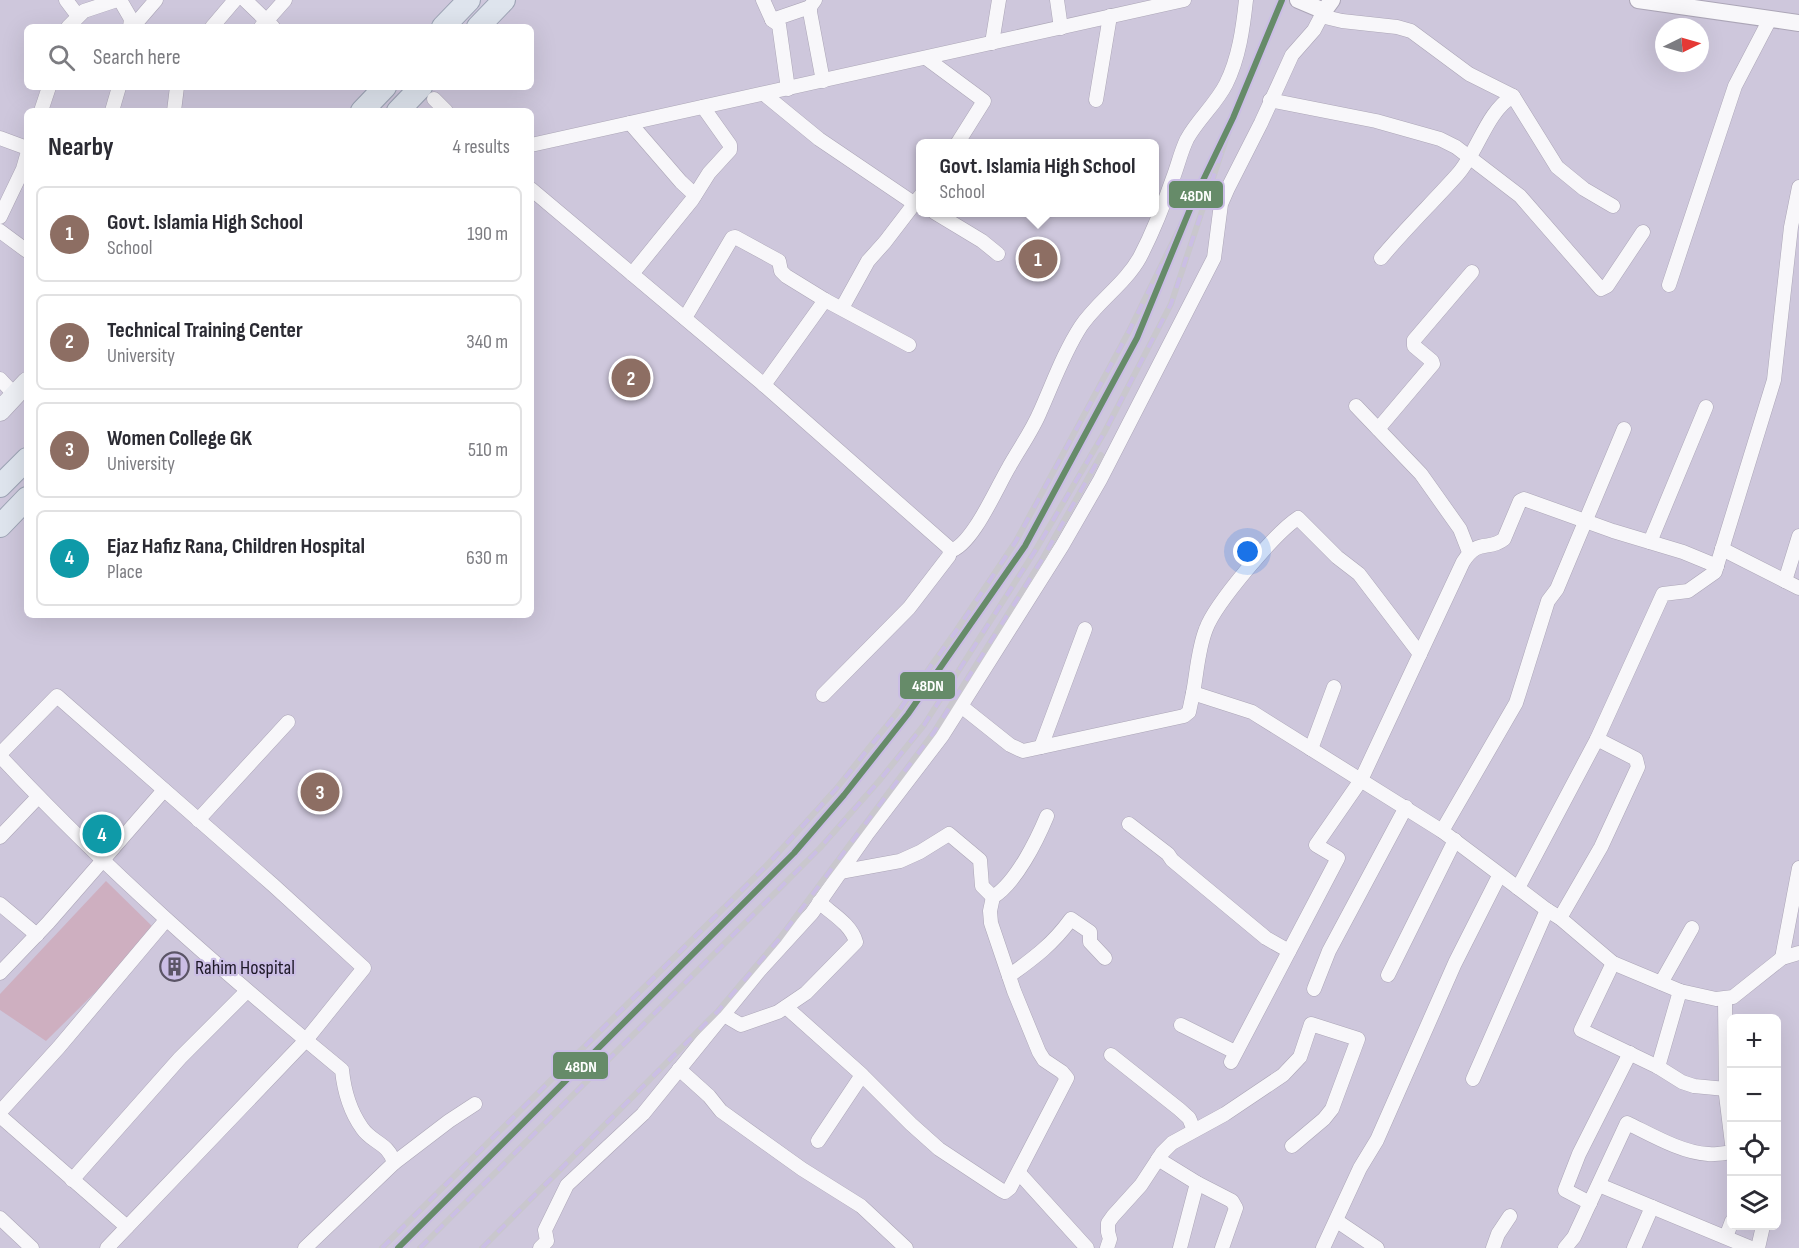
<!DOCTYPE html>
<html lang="en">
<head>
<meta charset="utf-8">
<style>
	body { margin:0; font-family:"Sofia Sans Condensed",sans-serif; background:#f2f2f3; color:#2b2b33 }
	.controls { position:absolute; right:18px; bottom:18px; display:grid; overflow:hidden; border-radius:9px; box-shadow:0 6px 24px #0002 }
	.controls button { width:54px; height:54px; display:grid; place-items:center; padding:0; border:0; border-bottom:2px solid #e1e1e2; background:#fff; color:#2b2b33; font:30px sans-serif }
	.compass { position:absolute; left:1655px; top:18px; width:54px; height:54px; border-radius:50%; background:#fff; box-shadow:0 6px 24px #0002; rotate:85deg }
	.you { position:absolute; left:1248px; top:552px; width:21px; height:21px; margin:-15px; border:4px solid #fff; border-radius:50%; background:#1a73e8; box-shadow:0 0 0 9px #1a73e833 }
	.badge { display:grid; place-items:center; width:39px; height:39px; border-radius:50%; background:#5b5566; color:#fff; font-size:20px; font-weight:700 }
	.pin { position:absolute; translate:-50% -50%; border:3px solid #fff; box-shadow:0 2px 6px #0006 }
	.popup { position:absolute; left:916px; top:139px; width:243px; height:78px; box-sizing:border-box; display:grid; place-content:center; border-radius:9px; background:#fff; filter:drop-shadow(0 2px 4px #0005); font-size:20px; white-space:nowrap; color:#7c7c81 }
	.popup b { font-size:22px; color:#2b2b33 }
	.popup::after { content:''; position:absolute; left:50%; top:100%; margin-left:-12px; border:12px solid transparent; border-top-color:#fff }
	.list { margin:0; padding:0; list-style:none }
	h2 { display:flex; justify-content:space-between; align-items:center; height:78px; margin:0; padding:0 24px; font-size:26px }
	h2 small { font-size:20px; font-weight:400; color:#7c7c81 }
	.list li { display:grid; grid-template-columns:39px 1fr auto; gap:18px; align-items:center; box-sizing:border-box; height:96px; margin:0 12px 12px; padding:0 12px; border:2px solid #e1e1e2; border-radius:9px }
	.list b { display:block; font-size:22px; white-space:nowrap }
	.list p { margin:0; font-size:20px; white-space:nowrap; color:#7c7c81 }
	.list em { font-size:20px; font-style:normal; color:#7c7c81 }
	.icon { flex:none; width:33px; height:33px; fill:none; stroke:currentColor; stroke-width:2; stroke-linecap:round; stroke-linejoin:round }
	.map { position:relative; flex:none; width:1799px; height:1248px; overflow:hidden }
	.search { position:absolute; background:#fff; box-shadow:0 6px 24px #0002; left:24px; top:24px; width:510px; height:66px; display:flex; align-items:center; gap:15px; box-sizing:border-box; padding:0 21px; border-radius:9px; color:#7c7c81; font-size:22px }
	.panel { position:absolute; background:#fff; box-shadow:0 6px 24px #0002; left:24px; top:108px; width:510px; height:510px; border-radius:9px }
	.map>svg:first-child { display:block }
	.green { fill:#ceafc0 }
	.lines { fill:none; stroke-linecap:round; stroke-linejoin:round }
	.minor-casing { stroke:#aca6b7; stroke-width:15 }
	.tertiary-casing { stroke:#aca6b7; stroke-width:18 }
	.secondary-casing { stroke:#aca6b7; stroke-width:21 }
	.trunk-casing { stroke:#9ca3b4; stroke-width:24 }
	.minor { stroke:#f8f7fa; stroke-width:14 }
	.tertiary { stroke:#f8f7fa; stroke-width:16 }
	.secondary { stroke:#eef0f5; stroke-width:20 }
	.trunk { stroke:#dee4ed; stroke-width:22 }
	.rail-casing { stroke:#c9c7cd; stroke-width:6 }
	.rail { stroke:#cbbee5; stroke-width:4; stroke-dasharray:11; stroke-linecap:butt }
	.rail-1-casing { stroke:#cbbee5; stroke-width:10 }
	.rail-1 { stroke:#668b69; stroke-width:6 }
	.labels { text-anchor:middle; stroke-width:4.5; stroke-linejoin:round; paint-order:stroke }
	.poi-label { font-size:20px; fill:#1d1827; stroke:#cbbee5; text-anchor:start }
	.line-badge { stroke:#cbbee5; stroke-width:2 }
	.badge-label { font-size:16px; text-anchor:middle; font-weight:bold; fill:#fff }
</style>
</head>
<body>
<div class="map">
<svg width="1799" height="1248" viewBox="0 0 1799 1248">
	<rect width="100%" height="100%" fill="#cec7dc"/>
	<path class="green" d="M106 881 157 931 46 1041 0 1010V994Z"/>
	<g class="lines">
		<defs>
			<g id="minor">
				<path d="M66 0 78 16"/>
				<path d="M120 0 131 19 130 27"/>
				<path d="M245 0 273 27"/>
				<path d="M763 0 772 20 779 25 788 89"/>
				<path d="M815 0 810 7V12L823 81"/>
				<path d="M1057 0 1061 28"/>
				<path d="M1321 16 1342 21 1397 27 1411 31 1469 74 1513 96 1557 167 1584 189 1613 206"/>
				<path d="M772 20 810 7"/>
				<path d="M131 24 137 22 156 0"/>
				<path d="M68 27 84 11 117 0"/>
				<path d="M212 27 235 0"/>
				<path d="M261 27 285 0"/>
				<path d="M992 43 999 0"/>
				<path d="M926 58 984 101 957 144"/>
				<path d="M764 94 819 139 915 204 921 206"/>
				<path d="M434 99 446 111"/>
				<path d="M1096 100 1110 16"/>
				<path d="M1270 100 1376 121 1440 139 1456 147 1520 196 1601 289 1607 286 1643 232"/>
				<path d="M41 111 49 87"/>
				<path d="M112 111 119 87"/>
				<path d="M174 111 177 87"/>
				<path d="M630 123 681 182 695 195"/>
				<path d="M0 138 27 148"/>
				<path d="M531 145 1184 0"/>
				<path d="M1799 187 1791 227 1774 380 1715 572 1688 591 1663 594 1597 739 1518 888 1547 910 1560 918 1613 963 1680 991 1716 999 1733 997 1782 958 1799 953"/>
				<path d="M531 189 764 385 948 547 950 551 949 556 909 608 823 695"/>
				<path d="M934 212 982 241 998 254"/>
				<path d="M0 217 23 169 27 155"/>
				<path d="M0 231 27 251"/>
				<path d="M1381 258C1405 229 1432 203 1457 175 1478 152 1486 112 1513 96"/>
				<path d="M632 274 692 200 709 173 730 150V145L703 107"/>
				<path d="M1669 285 1735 86 1770 19"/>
				<path d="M842 308 868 261 885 242 921 195"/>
				<path d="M685 318 732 238 735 237 779 261 781 271 786 276 825 300 909 345"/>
				<path d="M0 379 14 394"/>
				<path d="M764 385 825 300"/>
				<path d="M1356 406 1421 474 1460 529 1469 552"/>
				<path d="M1378 429 1433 364 1432 361 1414 346V340L1472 272"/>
				<path d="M1650 542 1706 407"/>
				<path d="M1722 549 1799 588"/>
				<path d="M950 551C972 546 997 487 1009 467 1019 449 1032 431 1040 412 1053 383 1064 352 1081 326 1098 301 1125 284 1140 257 1153 232 1164 204 1173 178 1178 165 1181 151 1187 139 1198 119 1216 104 1226 84 1239 58 1243 28 1246 0"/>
				<path d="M1785 581 1799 536"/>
				<path d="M1193 693C1197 672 1198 649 1206 629 1215 604 1275 533 1298 518L1337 557 1359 574 1420 654"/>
				<path d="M961 706 1010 745 1023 751 1184 716 1189 712 1193 693 1252 712 1442 831 1518 888"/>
				<path d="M1041 747 1085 629"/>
				<path d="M1311 749 1334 687"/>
				<path d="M0 754 57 696 273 885 364 968 306 1040 107 1248"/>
				<path d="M0 756C106 870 222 971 342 1070 344 1090 350 1111 362 1128 372 1143 389 1143 394 1163L449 1121 475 1104"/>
				<path d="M198 820 288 722"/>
				<path d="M1129 824 1168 854 1172 860 1266 938 1289 951"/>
				<path d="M1442 831 1516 703 1548 601 1557 589 1624 429"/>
				<path d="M0 837 38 797"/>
				<path d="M840 872 900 861 920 852 949 834 980 860 982 886 993 897"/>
				<path d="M0 904 37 935"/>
				<path d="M1560 918 1601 847 1638 767 1636 759 1597 739"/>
				<path d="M1782 958 1799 868"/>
				<path d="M1613 963 1581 1030 1658 1067 1682 1082 1694 1086 1726 1089"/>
				<path d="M0 973 48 923 164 790"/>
				<path d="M1388 975 1455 840"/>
				<path d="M1009 976C1034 958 1053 944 1071 919L1090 932V942L1105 958"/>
				<path d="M1661 983 1692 928"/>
				<path d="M1314 989 1329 951 1406 807"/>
				<path d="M1725 1000 1726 1095 1732 1144"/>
				<path d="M786 1007 860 1073 911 1124 939 1149 1001 1190 1005 1192 1010 1188 1067 1078 1062 1072 1044 1060 1039 1052 1014 991 991 923 990 911 993 897C1016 883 1037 840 1047 816"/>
				<path d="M724 1015 741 1025 778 1012 806 993 856 942C851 924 832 914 819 902"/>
				<path d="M1181 1025 1235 1052"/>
				<path d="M1111 1055 1179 1109 1189 1118 1194 1130"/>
				<path d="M1231 1062 1338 858 1316 845 1361 780 1463 562C1479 537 1488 552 1504 539L1520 501 1524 499 1613 531 1683 552 1717 566"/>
				<path d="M1658 1067 1680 991"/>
				<path d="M679 1069 709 1096 721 1111 802 1169 861 1206 906 1248"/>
				<path d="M1473 1079 1547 910"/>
				<path d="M0 1112 59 1047 166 920"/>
				<path d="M0 1116 127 1227"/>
				<path d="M818 1141 862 1075"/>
				<path d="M1158 1159 1197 1183 1232 1201 1236 1208 1222 1248"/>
				<path d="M1019 1173 1087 1248"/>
				<path d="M72 1180 180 1058 247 991"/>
				<path d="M1599 1185 1751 1248"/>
				<path d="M1590 1203 1565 1190 1579 1154 1630 1053"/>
				<path d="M0 1218 32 1248"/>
				<path d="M1337 1221 1377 1248"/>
				<path d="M1726 1237 1732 1221"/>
				<path d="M305 1248 394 1163"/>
				<path d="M540 1248 547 1241 545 1230 567 1185 643 1114 759 971 812 913 867 834 942 736 961 706 1062 546 1100 480 1214 258 1221 204 1228 188 1261 123 1292 55 1314 30 1324 11"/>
				<path d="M1107 1248 1110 1239 1108 1232V1223L1113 1216 1141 1185 1162 1153 1172 1143 1225 1114 1283 1075 1300 1057 1311 1024 1358 1039 1332 1109 1324 1119 1292 1146"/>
				<path d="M1180 1248 1197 1183"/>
				<path d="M1323 1248 1360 1168 1377 1140 1455 963 1499 876"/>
				<path d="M1493 1248 1498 1234 1510 1216"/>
				<path d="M1565 1248 1574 1237 1627 1123C1650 1134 1682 1153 1708 1154 1715 1155 1724 1153 1732 1152"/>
				<path d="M1634 1248 1652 1207"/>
				<path d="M1758 1248 1763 1226"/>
			</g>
			<g id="tertiary">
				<path d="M1298 0 1324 11 1332 0"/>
				<path d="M1638 0 1799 23"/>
			</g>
			<path id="secondary" d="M0 411 27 382"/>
			<g id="trunk">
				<path d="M443 27 469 0"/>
				<path d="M478 27 504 0"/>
				<path d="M362 111 385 87"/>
				<path d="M398 111 421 87"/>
				<path d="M0 486 27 459"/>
				<path d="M0 526 27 498"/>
			</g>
		</defs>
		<use href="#minor" class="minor-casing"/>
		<use href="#tertiary" class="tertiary-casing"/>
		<use href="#secondary" class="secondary-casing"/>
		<use href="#trunk" class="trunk-casing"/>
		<use href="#minor" class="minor"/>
		<use href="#tertiary" class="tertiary"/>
		<use href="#secondary" class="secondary"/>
		<use href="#trunk" class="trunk"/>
		<defs>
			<g id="rail">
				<path d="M382 1248 768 864 836 789 900 709 956 631 1016 541 1128 333 1195 197"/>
				<path d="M420 1248 820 848 879 781 924 725 1035 551 1104 433 1171 304 1233 118"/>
				<path d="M482 1248 718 1011 779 939 934 732 1043 558 1101 455"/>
			</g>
		</defs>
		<use href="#rail" class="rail-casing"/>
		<use href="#rail" class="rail"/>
		<defs>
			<path id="rail-1" d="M398 1248 794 853 844 795 908 714 1025 546 1137 338 1195 197 1233 118 1282 0"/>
		</defs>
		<use href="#rail-1" class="rail-1-casing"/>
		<use href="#rail-1" class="rail-1"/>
	</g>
	<defs>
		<symbol id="building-ring" viewBox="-11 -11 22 22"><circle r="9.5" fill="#cbbee5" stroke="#5b5566" stroke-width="1.5"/><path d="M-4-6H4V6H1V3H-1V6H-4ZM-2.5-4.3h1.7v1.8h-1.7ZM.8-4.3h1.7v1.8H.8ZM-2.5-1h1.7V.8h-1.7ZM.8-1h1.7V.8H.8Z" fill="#5b5566"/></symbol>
	</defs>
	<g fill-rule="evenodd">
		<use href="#building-ring" x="158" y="950" width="33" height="33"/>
	</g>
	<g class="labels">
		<g class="poi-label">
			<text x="195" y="974">Rahim Hospital</text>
		</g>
	</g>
	<g class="line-badge">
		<rect x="1168" y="180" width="56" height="29" rx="6" fill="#668b69"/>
		<rect x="899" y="671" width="57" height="29" rx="6" fill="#668b69"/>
		<rect x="552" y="1051" width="57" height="29" rx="6" fill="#668b69"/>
	</g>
	<g class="badge-label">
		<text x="1196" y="201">48DN</text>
		<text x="928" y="691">48DN</text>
		<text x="581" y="1072">48DN</text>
	</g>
</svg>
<div class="controls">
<button>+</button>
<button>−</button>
<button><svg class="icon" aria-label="locate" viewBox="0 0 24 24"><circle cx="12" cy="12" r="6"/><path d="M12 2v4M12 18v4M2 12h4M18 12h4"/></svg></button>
<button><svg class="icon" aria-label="layers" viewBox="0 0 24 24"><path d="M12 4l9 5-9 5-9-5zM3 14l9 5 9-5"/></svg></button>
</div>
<svg class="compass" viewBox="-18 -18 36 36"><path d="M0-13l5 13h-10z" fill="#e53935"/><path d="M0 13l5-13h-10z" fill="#7c7c81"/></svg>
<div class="you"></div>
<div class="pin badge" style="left:1038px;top:259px;background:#8d6e63">1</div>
<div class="popup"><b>Govt. Islamia High School</b>School</div>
<div class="pin badge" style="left:631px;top:378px;background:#8d6e63">2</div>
<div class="pin badge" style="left:320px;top:792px;background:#8d6e63">3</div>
<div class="pin badge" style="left:102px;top:834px;background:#0f9aa8">4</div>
<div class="search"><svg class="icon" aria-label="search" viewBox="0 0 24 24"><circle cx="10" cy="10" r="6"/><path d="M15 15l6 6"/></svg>Search here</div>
<section class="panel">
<h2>Nearby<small>4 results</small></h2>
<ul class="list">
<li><span class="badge" style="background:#8d6e63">1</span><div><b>Govt. Islamia High School</b><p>School</p></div><em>190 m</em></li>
<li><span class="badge" style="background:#8d6e63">2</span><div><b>Technical Training Center</b><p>University</p></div><em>340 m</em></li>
<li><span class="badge" style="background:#8d6e63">3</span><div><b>Women College GK</b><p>University</p></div><em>510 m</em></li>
<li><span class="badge" style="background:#0f9aa8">4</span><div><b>Ejaz Hafiz Rana, Children Hospital</b><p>Place</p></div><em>630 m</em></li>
</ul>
</section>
</div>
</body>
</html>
